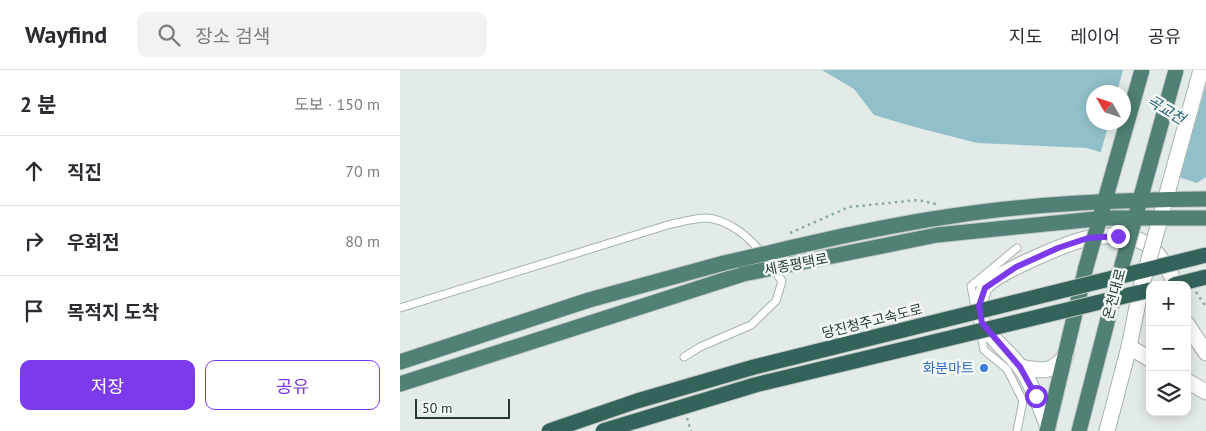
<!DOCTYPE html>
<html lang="ko">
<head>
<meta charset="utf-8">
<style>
	body { margin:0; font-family:"PT Sans","Noto Sans KR",sans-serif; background:#f2f2f3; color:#2b2b33 }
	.controls { position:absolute; right:15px; bottom:15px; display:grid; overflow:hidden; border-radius:10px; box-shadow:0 2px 12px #0003 }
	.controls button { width:45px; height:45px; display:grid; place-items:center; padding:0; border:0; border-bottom:1px solid #e1e1e2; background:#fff; color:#2b2b33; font:25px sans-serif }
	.compass { position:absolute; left:686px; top:15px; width:45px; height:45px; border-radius:50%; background:#fff; box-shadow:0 2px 12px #0003; rotate:309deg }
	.scale { position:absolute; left:15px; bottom:12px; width:95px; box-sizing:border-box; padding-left:5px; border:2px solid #253a35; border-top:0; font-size:14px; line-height:18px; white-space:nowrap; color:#253a35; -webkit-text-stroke:4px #f3f8f6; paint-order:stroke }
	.stop { position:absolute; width:15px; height:15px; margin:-11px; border:4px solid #7c3aed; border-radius:50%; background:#fff }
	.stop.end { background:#7c3aed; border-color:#fff; box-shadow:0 1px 5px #0008 }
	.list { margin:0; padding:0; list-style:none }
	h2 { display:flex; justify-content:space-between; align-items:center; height:65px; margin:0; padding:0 20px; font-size:21px }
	h2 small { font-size:16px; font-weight:400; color:#7c7c81 }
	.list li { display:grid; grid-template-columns:32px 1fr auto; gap:15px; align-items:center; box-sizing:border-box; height:70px; padding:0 20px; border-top:1px solid #e1e1e2 }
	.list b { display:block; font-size:19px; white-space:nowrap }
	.list em { font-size:16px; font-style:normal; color:#7c7c81 }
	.actions { display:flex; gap:10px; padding:15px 20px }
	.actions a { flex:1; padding:11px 0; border:1px solid #7c3aed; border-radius:10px; text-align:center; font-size:18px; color:#7c3aed }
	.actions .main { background:#7c3aed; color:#fff }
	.icon { flex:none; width:28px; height:28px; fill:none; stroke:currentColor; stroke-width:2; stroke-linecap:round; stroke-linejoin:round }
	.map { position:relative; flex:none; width:806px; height:361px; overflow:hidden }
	header { display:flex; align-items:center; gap:30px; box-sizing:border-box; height:70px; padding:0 25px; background:#fff; border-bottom:1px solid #e1e1e2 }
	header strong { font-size:24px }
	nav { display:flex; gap:28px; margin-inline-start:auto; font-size:18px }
	.search { width:350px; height:45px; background:#f2f2f3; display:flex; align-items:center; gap:12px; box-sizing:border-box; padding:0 18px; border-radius:10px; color:#7c7c81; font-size:19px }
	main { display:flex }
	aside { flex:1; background:#fff }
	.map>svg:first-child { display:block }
	.water { fill:#91c0ca; fill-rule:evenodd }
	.pier { fill:#e3ebe8 }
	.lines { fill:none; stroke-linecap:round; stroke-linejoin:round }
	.service-casing { stroke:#a6b2af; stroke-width:9 }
	.tertiary-casing { stroke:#a6b2af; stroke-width:17 }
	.trunk-casing { stroke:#c2c8c6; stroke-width:17 }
	.path { stroke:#87aba1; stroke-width:2.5; stroke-dasharray:2.5 4; stroke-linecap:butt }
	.service { stroke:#fff; stroke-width:7 }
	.tertiary { stroke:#fff; stroke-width:15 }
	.trunk { stroke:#508076; stroke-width:15 }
	.tertiary-bridge-casing { stroke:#a6b2af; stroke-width:17; stroke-linecap:butt }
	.trunk-bridge-casing { stroke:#c2c8c6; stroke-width:17; stroke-linecap:butt }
	.motorway-bridge-casing { stroke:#c2c8c6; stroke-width:17; stroke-linecap:butt }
	.tertiary-bridge { stroke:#fff; stroke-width:15 }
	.trunk-bridge { stroke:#508076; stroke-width:15 }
	.motorway-bridge { stroke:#34635b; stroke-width:15 }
	.route { stroke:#7c3aed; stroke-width:6 }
	.shop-dot { fill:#3f7fe0; stroke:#f3f8f6; stroke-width:2 }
	.labels { text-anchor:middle; stroke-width:5; stroke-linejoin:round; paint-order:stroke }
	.street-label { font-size:14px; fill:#253a35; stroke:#f3f8f6 }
	.shop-label { font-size:14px; fill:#366cbe; stroke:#f3f8f6; text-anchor:end }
	.water-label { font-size:15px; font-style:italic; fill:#256170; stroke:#f3f8f6 }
</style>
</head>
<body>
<header>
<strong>Wayfind</strong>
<div class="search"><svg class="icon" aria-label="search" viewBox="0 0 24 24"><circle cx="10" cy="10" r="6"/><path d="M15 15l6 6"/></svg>장소 검색</div>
<nav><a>지도</a><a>레이어</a><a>공유</a></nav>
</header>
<main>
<aside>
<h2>2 분<small>도보 · 150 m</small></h2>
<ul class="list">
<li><svg class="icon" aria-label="ahead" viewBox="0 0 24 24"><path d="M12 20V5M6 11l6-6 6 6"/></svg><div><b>직진</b></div><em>70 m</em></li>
<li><svg class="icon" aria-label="right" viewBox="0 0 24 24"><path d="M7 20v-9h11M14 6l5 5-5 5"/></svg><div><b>우회전</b></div><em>80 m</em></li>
<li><svg class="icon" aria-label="arrive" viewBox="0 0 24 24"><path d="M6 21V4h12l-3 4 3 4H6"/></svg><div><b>목적지 도착</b></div></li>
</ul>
<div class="actions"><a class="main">저장</a><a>공유</a></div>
</aside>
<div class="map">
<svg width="806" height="361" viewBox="0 0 806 361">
	<rect width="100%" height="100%" fill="#e3ebe8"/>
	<path class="water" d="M422 0H806V107L797 113 687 78 577 73 511 56 474 45 454 19ZM694 22H724V52H694Z"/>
	<path class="pier" d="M723 0H806V15L779 110 700 85 709 53 724 52V22H717Z"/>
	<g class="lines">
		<defs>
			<g id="service">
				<path d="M575 237 571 216 617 178"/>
				<path d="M0 238 271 154C282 152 295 148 306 148 328 149 351 168 363 185"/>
				<path d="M580 260 584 280 607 299 623 331 617 361"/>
				<path d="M284 287 300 277 351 255 376 231 382 211 372 198"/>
			</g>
			<g id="tertiary">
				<path d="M787 254 806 283"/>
				<path d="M729 277 750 289"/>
				<path d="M620 297C642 301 652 304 666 285"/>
				<path d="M787 311 806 322"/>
				<path d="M648 357C640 337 633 316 621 298 608 279 579 263 579 237 579 233 582 223 584 219 594 203 669 172 689 168 706 165 729 164 745 173 756 179 772 203 775 215"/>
				<path d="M707 361 729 277 742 212"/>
			</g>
			<g id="trunk">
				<path d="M0 292 189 230 324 193"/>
				<path d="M0 314 343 204"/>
				<path d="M647 361 686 197"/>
				<path d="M679 361 719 206"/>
			</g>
		</defs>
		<use href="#service" class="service-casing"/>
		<use href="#tertiary" class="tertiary-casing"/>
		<use href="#trunk" class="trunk-casing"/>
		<g class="path">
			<path d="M390 163 449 137 518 130 536 134"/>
			<path d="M796 222 806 237"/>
			<path d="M287 348 291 361"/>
		</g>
		<use href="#service" class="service"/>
		<use href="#tertiary" class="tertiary"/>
		<use href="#trunk" class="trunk"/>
		<defs>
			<path id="tertiary-bridge" d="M743 211 801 0"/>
			<g id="trunk-bridge">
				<path d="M324 193C400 176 475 157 552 146 636 133 721 130 806 129"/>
				<path d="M686 197 742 0"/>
				<path d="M343 204 537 165 705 148H806"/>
				<path d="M719 206 776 0"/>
			</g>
			<g id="motorway-bridge">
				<path d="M774 215 806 207"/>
				<path d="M149 361 237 331 354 297 806 185"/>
				<path d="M203 361 355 315 750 220"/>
			</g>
		</defs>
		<use href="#tertiary-bridge" class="tertiary-bridge-casing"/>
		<use href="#trunk-bridge" class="trunk-bridge-casing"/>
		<use href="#motorway-bridge" class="motorway-bridge-casing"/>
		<use href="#tertiary-bridge" class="tertiary-bridge"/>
		<use href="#trunk-bridge" class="trunk-bridge"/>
		<use href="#motorway-bridge" class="motorway-bridge"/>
	</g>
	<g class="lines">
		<path class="route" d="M636 326 620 297 582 253 579 236 585 218 616 197 658 178 688 168 718 166"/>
	</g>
	<circle class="shop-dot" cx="584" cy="298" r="5"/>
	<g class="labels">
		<g class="street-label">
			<text transform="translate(396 194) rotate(-11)" y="5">세종평택로</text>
			<text transform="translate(714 224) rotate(-75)" y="5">온천대로</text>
			<text transform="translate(472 251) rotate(-14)" y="5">당진청주고속도로</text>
		</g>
		<g class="shop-label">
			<text x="574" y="303">화분마트</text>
		</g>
		<g class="water-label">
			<text transform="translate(766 40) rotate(31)" y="5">곡교천</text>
		</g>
	</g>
</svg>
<div class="controls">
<button>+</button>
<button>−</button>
<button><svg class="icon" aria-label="layers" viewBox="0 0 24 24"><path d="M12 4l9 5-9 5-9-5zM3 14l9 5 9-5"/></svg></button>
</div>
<svg class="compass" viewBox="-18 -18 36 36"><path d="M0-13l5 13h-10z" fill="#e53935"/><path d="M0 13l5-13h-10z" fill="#7c7c81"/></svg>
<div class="scale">50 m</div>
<div class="stop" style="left:636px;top:326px"></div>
<div class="stop end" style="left:718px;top:166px"></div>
</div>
</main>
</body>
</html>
